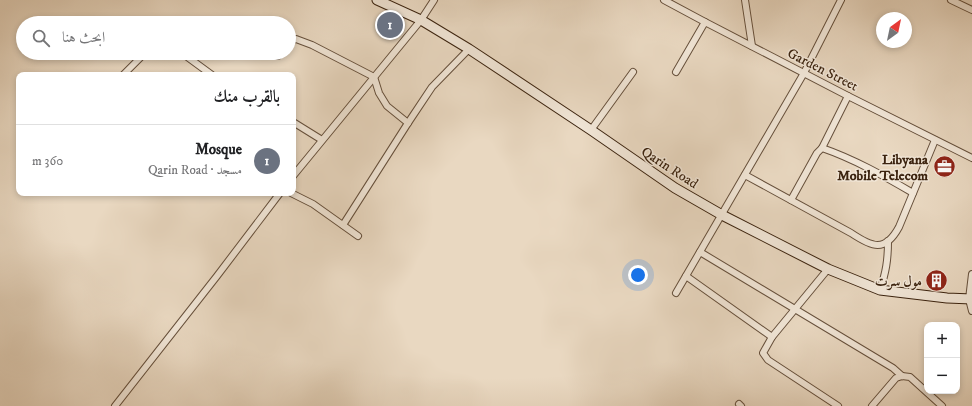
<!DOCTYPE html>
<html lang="ar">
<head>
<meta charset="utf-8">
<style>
	body { margin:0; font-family:"IM FELL DW Pica",Amiri,serif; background:#f2f2f2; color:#202124; direction:rtl }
	.controls { position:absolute; right:12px; bottom:12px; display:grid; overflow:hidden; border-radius:8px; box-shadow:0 2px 6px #0003 }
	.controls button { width:36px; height:36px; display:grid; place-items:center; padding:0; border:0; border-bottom:1px solid #e0e0e0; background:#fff; color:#202124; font:20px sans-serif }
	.compass { position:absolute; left:876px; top:12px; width:36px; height:36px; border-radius:50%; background:#fff; box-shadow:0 2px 6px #0003; rotate:33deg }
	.you { position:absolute; left:638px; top:275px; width:14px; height:14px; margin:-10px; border:3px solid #fff; border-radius:50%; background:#1a73e8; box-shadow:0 0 0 6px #1a73e833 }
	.badge { display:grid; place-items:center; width:26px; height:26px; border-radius:50%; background:#d93025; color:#fff; font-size:13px; font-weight:700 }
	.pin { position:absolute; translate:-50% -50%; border:2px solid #fff; box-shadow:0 1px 4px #0006 }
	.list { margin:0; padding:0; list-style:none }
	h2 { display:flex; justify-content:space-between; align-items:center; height:52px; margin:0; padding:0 16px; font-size:17px }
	h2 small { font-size:13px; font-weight:400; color:#757577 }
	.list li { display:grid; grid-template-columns:26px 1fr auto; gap:12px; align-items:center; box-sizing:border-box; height:72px; padding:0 16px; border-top:1px solid #e0e0e0 }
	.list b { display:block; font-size:15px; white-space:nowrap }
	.list p { margin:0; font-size:13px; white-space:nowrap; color:#757577 }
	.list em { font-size:13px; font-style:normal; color:#757577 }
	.icon { flex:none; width:22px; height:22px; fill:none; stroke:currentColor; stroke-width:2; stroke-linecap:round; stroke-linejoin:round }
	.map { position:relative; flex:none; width:972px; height:406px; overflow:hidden; direction:ltr }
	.search { position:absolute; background:#fff; box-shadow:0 2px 6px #0003; left:16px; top:16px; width:280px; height:44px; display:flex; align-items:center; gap:10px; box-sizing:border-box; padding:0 14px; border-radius:22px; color:#757577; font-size:15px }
	.panel { position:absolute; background:#fff; box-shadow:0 2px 6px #0003; left:16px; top:72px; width:280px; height:124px; border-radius:8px; direction:rtl }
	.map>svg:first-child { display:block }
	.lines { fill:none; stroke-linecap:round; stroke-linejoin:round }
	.street-casing { stroke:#66503c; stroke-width:8 }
	.secondary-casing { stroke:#3b230f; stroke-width:11 }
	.street { stroke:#f1e6d7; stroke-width:6 }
	.secondary { stroke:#f1e6d7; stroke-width:9 }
	.labels { text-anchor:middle; stroke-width:3; stroke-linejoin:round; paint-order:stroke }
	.street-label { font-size:14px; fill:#3b230f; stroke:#f1e6d7 }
	.poi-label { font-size:14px; font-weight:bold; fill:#3b230f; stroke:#f1e6d7; text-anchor:end }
</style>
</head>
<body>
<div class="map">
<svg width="972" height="406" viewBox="0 0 972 406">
	<rect width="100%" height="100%" fill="#e9d8c1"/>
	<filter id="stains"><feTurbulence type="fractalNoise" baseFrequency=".005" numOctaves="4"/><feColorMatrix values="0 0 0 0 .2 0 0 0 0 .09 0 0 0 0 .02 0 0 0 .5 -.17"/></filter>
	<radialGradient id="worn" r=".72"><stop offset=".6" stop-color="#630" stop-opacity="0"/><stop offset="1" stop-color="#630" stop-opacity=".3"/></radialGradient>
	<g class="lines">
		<defs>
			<g id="street">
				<path d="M664 0 705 22 848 96 972 158"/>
				<path d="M745 0 752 46"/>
				<path d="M951 0 972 10"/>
				<path d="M289 41 296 39 312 45 374 77 379 93 387 106 408 123"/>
				<path d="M182 53 212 75"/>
				<path d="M278 56 279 53"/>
				<path d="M676 72 705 22"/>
				<path d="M123 75 145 53"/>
				<path d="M293 122 322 140"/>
				<path d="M591 130 633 72"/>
				<path d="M822 148 848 96"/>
				<path d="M745 175 851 233C872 247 885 253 899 227L935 140"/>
				<path d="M293 176 421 20 434 0"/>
				<path d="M291 193 313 204 358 236"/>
				<path d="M791 200 817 153 822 148C854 159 884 176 913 193"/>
				<path d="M343 225 408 123 432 87 469 49"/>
				<path d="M700 252 893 368 902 376"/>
				<path d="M828 269 772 337 763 353 768 360 838 406"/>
				<path d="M972 274 969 299 972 311"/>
				<path d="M686 276 772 337"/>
				<path d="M880 290C886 272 888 260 888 241"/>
				<path d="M676 293 804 73 841 0"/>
				<path d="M739 404 741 406"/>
				<path d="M115 406 217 276 280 193"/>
				<path d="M872 406 896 378 902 376 910 377 942 406"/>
			</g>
			<path id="secondary" d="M377 0 421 20 469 49 591 130 675 188 722 215 828 269 880 290 947 298 972 299"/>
		</defs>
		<use href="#street" class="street-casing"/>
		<use href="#secondary" class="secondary-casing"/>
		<use href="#street" class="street"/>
		<use href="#secondary" class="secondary"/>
	</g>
	<defs>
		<symbol id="office-disc" viewBox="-11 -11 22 22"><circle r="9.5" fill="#8f2418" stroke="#f1e6d7"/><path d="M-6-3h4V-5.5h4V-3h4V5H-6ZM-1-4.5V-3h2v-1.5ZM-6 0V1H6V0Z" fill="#fff"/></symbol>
		<symbol id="building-disc" viewBox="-11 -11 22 22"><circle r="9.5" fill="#8f2418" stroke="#f1e6d7"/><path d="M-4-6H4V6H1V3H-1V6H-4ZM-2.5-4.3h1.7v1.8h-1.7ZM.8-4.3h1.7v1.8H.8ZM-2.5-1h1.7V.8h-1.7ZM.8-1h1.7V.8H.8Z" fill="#fff"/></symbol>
	</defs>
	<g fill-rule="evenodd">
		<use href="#office-disc" x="932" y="154" width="25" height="25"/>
		<use href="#building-disc" x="924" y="268" width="25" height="25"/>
	</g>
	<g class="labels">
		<g class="street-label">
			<text transform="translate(823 69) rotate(27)" y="5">Garden Street</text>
			<text transform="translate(670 167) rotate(33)" y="5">Qarin Road</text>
		</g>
		<g class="poi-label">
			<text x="928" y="164">Libyana<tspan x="928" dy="16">Mobile Telecom</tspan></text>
			<text x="922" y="286">مول سرت</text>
		</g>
	</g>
	<rect width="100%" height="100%" filter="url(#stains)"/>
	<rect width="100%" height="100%" fill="url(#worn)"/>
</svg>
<div class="controls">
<button>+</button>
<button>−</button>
</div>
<svg class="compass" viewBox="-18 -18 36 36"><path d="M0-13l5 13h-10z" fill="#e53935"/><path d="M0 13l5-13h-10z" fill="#757577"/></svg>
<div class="you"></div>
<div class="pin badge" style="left:390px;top:25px;background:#6b7280">1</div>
<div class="search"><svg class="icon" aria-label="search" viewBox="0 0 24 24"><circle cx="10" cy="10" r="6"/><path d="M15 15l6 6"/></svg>ابحث هنا</div>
<section class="panel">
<h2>بالقرب منك<small></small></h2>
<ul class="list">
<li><span class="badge" style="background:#6b7280">1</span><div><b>Mosque</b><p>مسجد · Qarin Road</p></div><em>360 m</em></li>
</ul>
</section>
</div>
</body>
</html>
